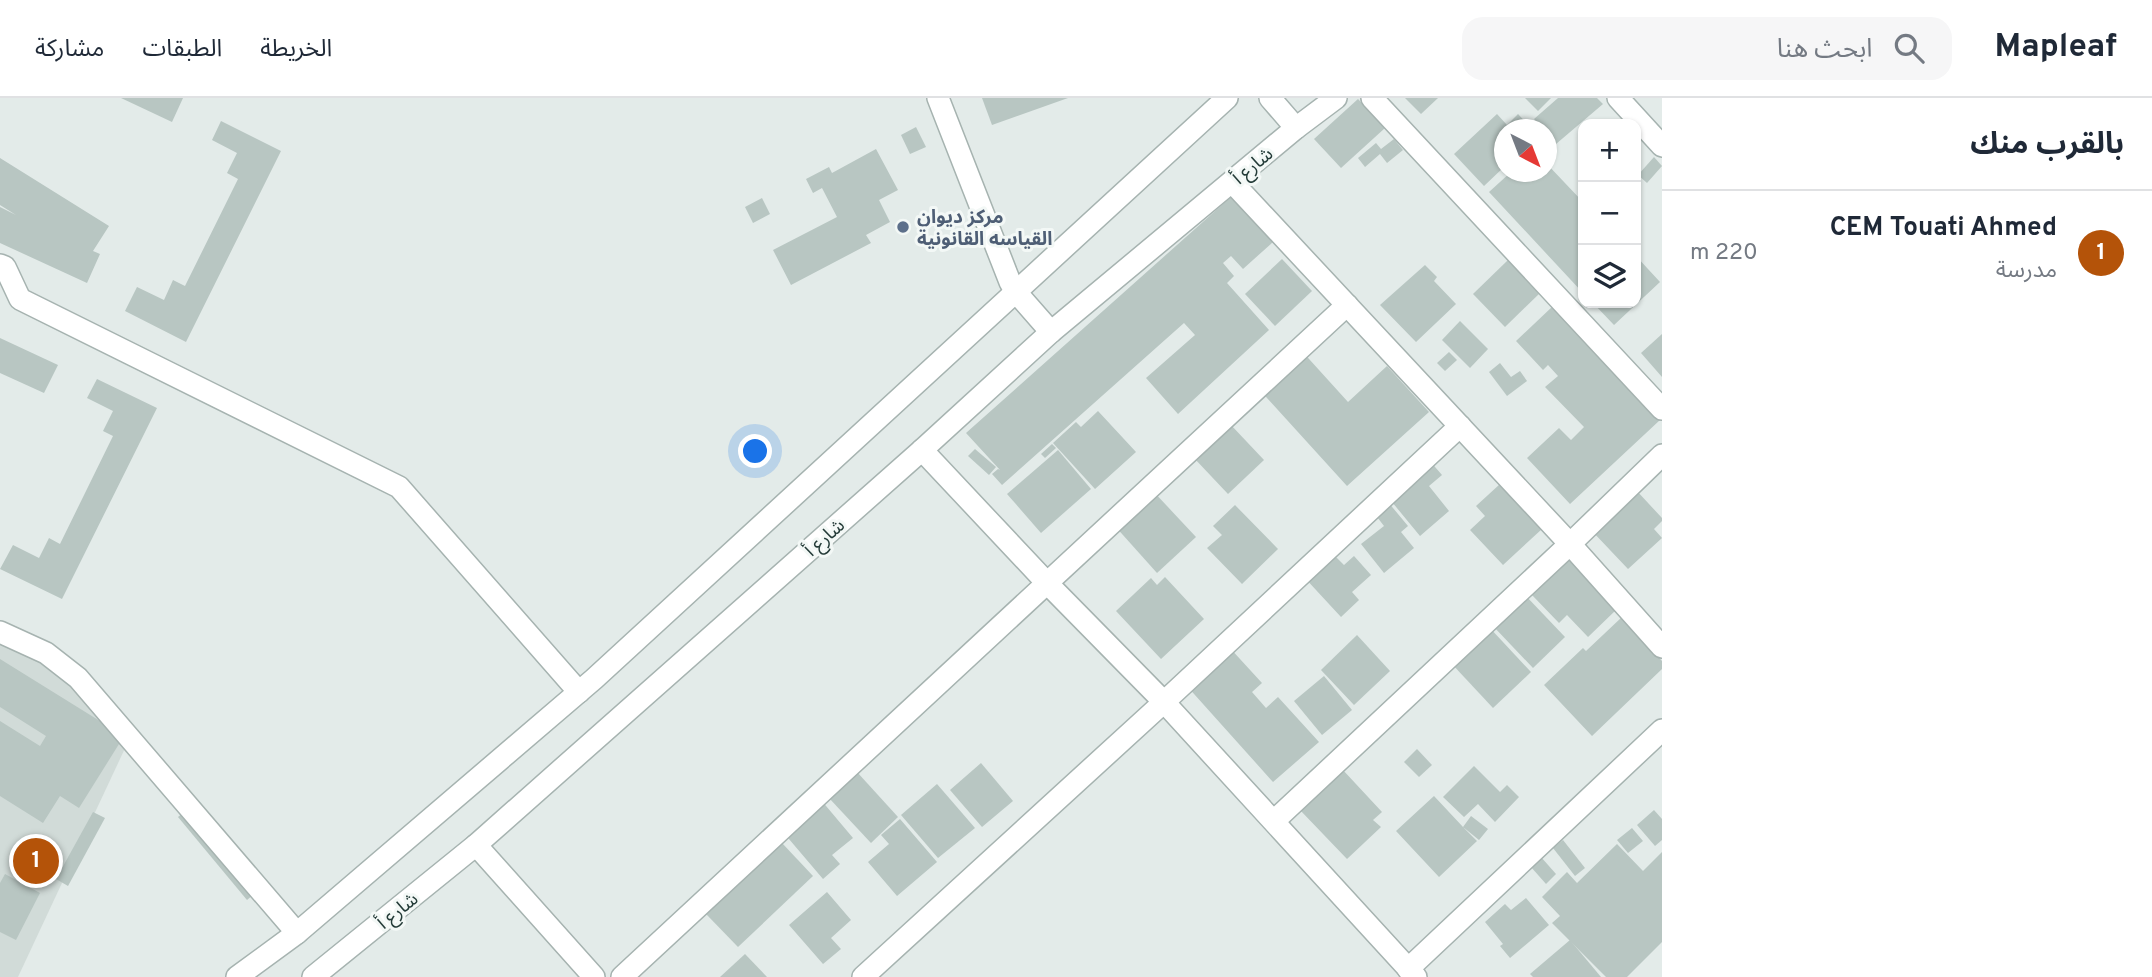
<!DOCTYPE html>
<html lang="ar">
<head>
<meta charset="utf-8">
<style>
	body { margin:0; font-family:Overpass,"Noto Sans Arabic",sans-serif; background:#f6f6f7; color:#1f2937; direction:rtl }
	.controls { position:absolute; right:21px; top:21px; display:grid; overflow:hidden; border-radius:14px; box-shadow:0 2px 5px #0004 }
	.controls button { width:63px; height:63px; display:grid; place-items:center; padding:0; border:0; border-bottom:2px solid #e0e1e3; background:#fff; color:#1f2937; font:35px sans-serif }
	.compass { position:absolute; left:1494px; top:21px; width:63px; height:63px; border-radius:50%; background:#fff; box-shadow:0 2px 5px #0004; rotate:138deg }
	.you { position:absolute; left:756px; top:354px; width:24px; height:24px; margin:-18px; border:5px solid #fff; border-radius:50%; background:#1a73e8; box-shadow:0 0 0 10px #1a73e833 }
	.badge { display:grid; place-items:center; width:46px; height:46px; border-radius:50%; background:#b45309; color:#fff; font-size:23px; font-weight:700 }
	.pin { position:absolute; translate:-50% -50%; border:4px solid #fff; box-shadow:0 2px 7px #0006 }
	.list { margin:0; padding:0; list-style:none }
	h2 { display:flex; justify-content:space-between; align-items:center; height:91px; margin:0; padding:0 28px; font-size:30px }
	h2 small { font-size:23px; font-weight:400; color:#747a83 }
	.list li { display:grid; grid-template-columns:46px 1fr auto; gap:21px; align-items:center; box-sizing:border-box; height:126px; padding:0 28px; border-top:2px solid #e0e1e3 }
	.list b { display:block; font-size:26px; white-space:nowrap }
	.list p { margin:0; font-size:23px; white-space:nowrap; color:#747a83 }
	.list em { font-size:23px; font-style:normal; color:#747a83 }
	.icon { flex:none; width:38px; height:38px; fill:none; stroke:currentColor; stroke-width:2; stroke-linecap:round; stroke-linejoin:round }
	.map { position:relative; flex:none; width:1662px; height:879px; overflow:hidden; direction:ltr }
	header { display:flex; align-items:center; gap:42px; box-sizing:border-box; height:98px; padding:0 35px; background:#fff; border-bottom:2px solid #e0e1e3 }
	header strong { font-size:33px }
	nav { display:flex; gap:38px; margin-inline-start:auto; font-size:24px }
	.search { width:490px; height:63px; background:#f6f6f7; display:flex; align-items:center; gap:18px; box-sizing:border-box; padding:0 24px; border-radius:21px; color:#747a83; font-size:26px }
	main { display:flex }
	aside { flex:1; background:#fff }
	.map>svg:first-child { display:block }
	.built { fill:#d1dbd8 }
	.building { fill:#b8c6c2 }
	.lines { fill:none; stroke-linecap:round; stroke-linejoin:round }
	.minor-casing { stroke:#a6b3b0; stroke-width:24 }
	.tertiary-casing { stroke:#a6b3b0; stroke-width:24 }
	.minor { stroke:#fff; stroke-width:21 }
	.tertiary { stroke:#fff; stroke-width:21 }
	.service-dot { fill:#5c6f8a; stroke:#f3f8f6; stroke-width:2.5 }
	.labels { text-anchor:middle; stroke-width:6; stroke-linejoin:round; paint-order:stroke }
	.street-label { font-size:19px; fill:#243b38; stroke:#f3f8f6 }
	.service-label { font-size:19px; font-weight:bold; fill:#4e5e75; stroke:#f3f8f6; text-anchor:start }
</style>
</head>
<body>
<header>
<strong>Mapleaf</strong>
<div class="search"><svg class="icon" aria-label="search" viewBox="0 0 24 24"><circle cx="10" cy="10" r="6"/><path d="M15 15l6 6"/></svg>ابحث هنا</div>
<nav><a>الخريطة</a><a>الطبقات</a><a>مشاركة</a></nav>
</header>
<main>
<aside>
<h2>بالقرب منك<small></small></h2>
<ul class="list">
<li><span class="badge">1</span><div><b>CEM Touati Ahmed</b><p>مدرسة</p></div><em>220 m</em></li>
</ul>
</aside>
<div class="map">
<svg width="1662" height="879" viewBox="0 0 1662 879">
	<rect width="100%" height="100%" fill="#e3ebe9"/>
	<path class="built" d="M0 539 59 568 127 646 18 879H0Z"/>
	<g class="building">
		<path d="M121 0H183L172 24Z"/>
		<path d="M982 0H1068L992 27Z"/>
		<path d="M1405 0H1438L1421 16Z"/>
		<path d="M1525 0H1551L1538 13Z"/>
		<path d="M1558 0H1597L1603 6 1556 46 1546 35V32H1543L1534 21Z"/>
		<path d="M1358 1 1385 30 1341 70 1314 41Z"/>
		<path d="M1497 16 1507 27 1518 16 1533 32H1504V69L1484 88 1454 56Z"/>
		<path d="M221 23 281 53 186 244 125 213 137 189 164 202 173 182 185 188 238 81 227 75 237 55 212 42Z"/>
		<path d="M916 29 926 49 910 56 901 37Z"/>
		<path d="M1394 41 1403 52 1387 65 1380 56 1365 69 1358 60 1376 45 1381 51Z"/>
		<path d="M876 51 898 92 879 102 890 124 866 137 871 145 791 187 773 152 837 119 822 90 813 95 806 81 829 69 832 75Z"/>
		<path d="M1654 59 1662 68 1647 85 1638 77Z"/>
		<path d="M0 60 109 128 93 153 100 156 87 185 0 145V109L16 117 0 107Z"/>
		<path d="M1546 65 1583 104V195L1489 94 1511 74H1546Z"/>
		<path d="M1232 98 1273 144 1243 171 1231 158 1223 165 1234 178 1227 185 1269 232 1178 316 1146 280 1195 237 1184 225 1002 387 992 376 998 371 1000 372 966 335Z"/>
		<path d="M762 100 770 116 753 125 745 109Z"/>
		<path d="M1636 158 1660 184 1614 227 1593 205H1636Z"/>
		<path d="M1282 161 1312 193 1275 228 1245 196Z"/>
		<path d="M1508 162 1540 195 1505 229 1473 196Z"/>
		<path d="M1425 167 1437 179 1434 183 1456 206 1416 244 1380 207Z"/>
		<path d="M1553 208 1660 322 1570 406 1527 360 1559 330 1571 342 1584 329 1545 289 1558 278 1548 267 1543 272 1516 243Z"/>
		<path d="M1460 223 1488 251 1470 270 1442 242Z"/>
		<path d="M1662 236V279L1641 255Z"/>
		<path d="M0 240 58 267 44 295 0 275Z"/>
		<path d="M1300 251 1348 304 1387 268 1429 314 1347 388 1257 289Z"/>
		<path d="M1449 254 1457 262 1445 273 1437 265Z"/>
		<path d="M1500 265 1511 279 1520 273 1527 283 1507 298 1489 274Z"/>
		<path d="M97 281 157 310 62 501 0 471 13 447 39 460 49 440 60 446 113 338 103 333 113 313 87 300Z"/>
		<path d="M1098 313 1136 354 1095 391 1053 345 1076 324 1081 329Z"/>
		<path d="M1230 326 1264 362 1228 396 1194 360Z"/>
		<path d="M1052 346 1056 350 1045 360 1041 356Z"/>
		<path d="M975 351 996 369 989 377 968 358Z"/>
		<path d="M1058 352 1091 391 1041 435 1007 396Z"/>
		<path d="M1429 362 1442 377 1429 388 1449 413 1420 438 1392 404 1420 381 1414 374Z"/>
		<path d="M1500 386 1542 431 1503 467 1470 432 1485 418 1476 408Z"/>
		<path d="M1152 392 1196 439 1157 475 1114 427Z"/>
		<path d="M1636 392 1662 420V423L1654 431 1662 440 1628 471 1592 433Z"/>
		<path d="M1388 404 1408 428 1401 434 1414 450 1384 475 1361 446 1384 428 1374 415Z"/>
		<path d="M1235 407 1278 451 1242 486 1207 450 1222 437 1213 428Z"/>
		<path d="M1331 454 1344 467 1354 458 1371 477 1352 494 1359 502 1341 519 1304 479Z"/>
		<path d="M1569 461 1616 512 1588 539 1567 517 1559 525 1532 497Z"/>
		<path d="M1165 479 1204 521 1161 561 1116 513 1151 480 1157 487Z"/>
		<path d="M1525 497 1565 539 1533 570 1493 528Z"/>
		<path d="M1622 519 1662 563V571L1592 638 1544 587 1583 550 1586 553Z"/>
		<path d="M1489 529 1531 574 1493 610 1451 565Z"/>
		<path d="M1357 537 1390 573 1354 607 1321 572Z"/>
		<path d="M1229 549 1262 585 1252 594 1266 610 1278 599 1319 644 1273 684 1186 587Z"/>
		<path d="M0 561 124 638 79 710 60 698 43 725 0 698V623L40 648 46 638 0 609Z"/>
		<path d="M1324 578 1352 612 1322 637 1294 603Z"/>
		<path d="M1417 651 1432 667 1419 679 1404 664Z"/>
		<path d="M981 665 1013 703 982 729 950 692Z"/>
		<path d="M1474 668 1500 694 1507 687 1519 699 1495 724 1478 706 1464 719 1443 699Z"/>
		<path d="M1342 671 1382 714 1373 722 1381 729 1347 761 1300 712Z"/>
		<path d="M857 674 898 719 871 745 829 700Z"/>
		<path d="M937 686 975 730 938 760 901 717Z"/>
		<path d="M1434 698 1463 729 1471 718 1488 731 1479 742 1463 729 1477 743 1439 779 1396 733Z"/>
		<path d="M821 702 853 740 832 757 840 766 823 781 783 734Z"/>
		<path d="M194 706 264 788 247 802 178 719Z"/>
		<path d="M1654 712 1662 721V742L1655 748 1637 727Z"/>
		<path d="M93 714 105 720 68 788 56 781Z"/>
		<path d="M900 721 937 764 897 798 868 764 889 746 881 737Z"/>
		<path d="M1632 730 1643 743 1628 755 1617 742Z"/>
		<path d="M1563 742 1585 770 1575 778 1553 750Z"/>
		<path d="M782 745 813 778 738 849 706 816Z"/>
		<path d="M1617 746 1643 773 1662 754V844L1627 879H1606L1552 825 1560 818 1542 799 1567 774 1577 785Z"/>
		<path d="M1541 759 1556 776 1546 786 1531 769Z"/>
		<path d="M5 776 40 795 16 842 0 834V785Z"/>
		<path d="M827 794 851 822 831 840 841 851 823 866 789 827Z"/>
		<path d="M1526 800 1549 827 1510 860 1500 848 1503 846 1485 824 1505 806 1511 812Z"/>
		<path d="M1570 842 1601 879H1533L1530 876Z"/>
		<path d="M745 856 767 879H720Z"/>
	</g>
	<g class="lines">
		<defs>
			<g id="minor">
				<path d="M1372 0 1662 311"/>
				<path d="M1618 0 1662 48"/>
				<path d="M1232 84 1570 446 1662 549"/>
				<path d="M0 167 5 169 20 201 399 389 579 594"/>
				<path d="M922 352 1047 485 1164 604 1416 879"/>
				<path d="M0 534 46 555 78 580 297 835"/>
				<path d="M1274 723 1570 446 1662 357"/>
				<path d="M476 747 594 879"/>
				<path d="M1408 871 1662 632"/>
				<path d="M622 879 1347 207"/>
				<path d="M863 879 1164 604 1460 328"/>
			</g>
			<g id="tertiary">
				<path d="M938 0 1010 184 1015 193 1051 234"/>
				<path d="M1270 0 1296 30"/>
				<path d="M237 879 297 835 594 581 1227 0"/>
				<path d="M313 879 476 747 922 352 1051 234 1296 30 1336 0"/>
			</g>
		</defs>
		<use href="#minor" class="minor-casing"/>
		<use href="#tertiary" class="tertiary-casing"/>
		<use href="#minor" class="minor"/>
		<use href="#tertiary" class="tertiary"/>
	</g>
	<circle class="service-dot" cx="903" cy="129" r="7"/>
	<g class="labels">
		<g class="street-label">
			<text transform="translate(1252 67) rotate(-40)" y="7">شارع أ</text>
			<text transform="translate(824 439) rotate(-42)" y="7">شارع أ</text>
			<text transform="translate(397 812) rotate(-39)" y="7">شارع أ</text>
		</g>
		<g class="service-label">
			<text x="917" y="125">مركز ديوان<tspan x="917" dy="22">القياسه القانونية</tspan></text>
		</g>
	</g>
</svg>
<div class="controls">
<button>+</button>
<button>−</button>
<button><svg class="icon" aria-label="layers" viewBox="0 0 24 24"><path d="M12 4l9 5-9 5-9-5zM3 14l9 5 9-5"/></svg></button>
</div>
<svg class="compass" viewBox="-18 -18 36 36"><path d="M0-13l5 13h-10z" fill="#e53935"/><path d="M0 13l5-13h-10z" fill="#747a83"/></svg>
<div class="you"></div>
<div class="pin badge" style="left:36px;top:763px">1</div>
</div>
</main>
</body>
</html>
